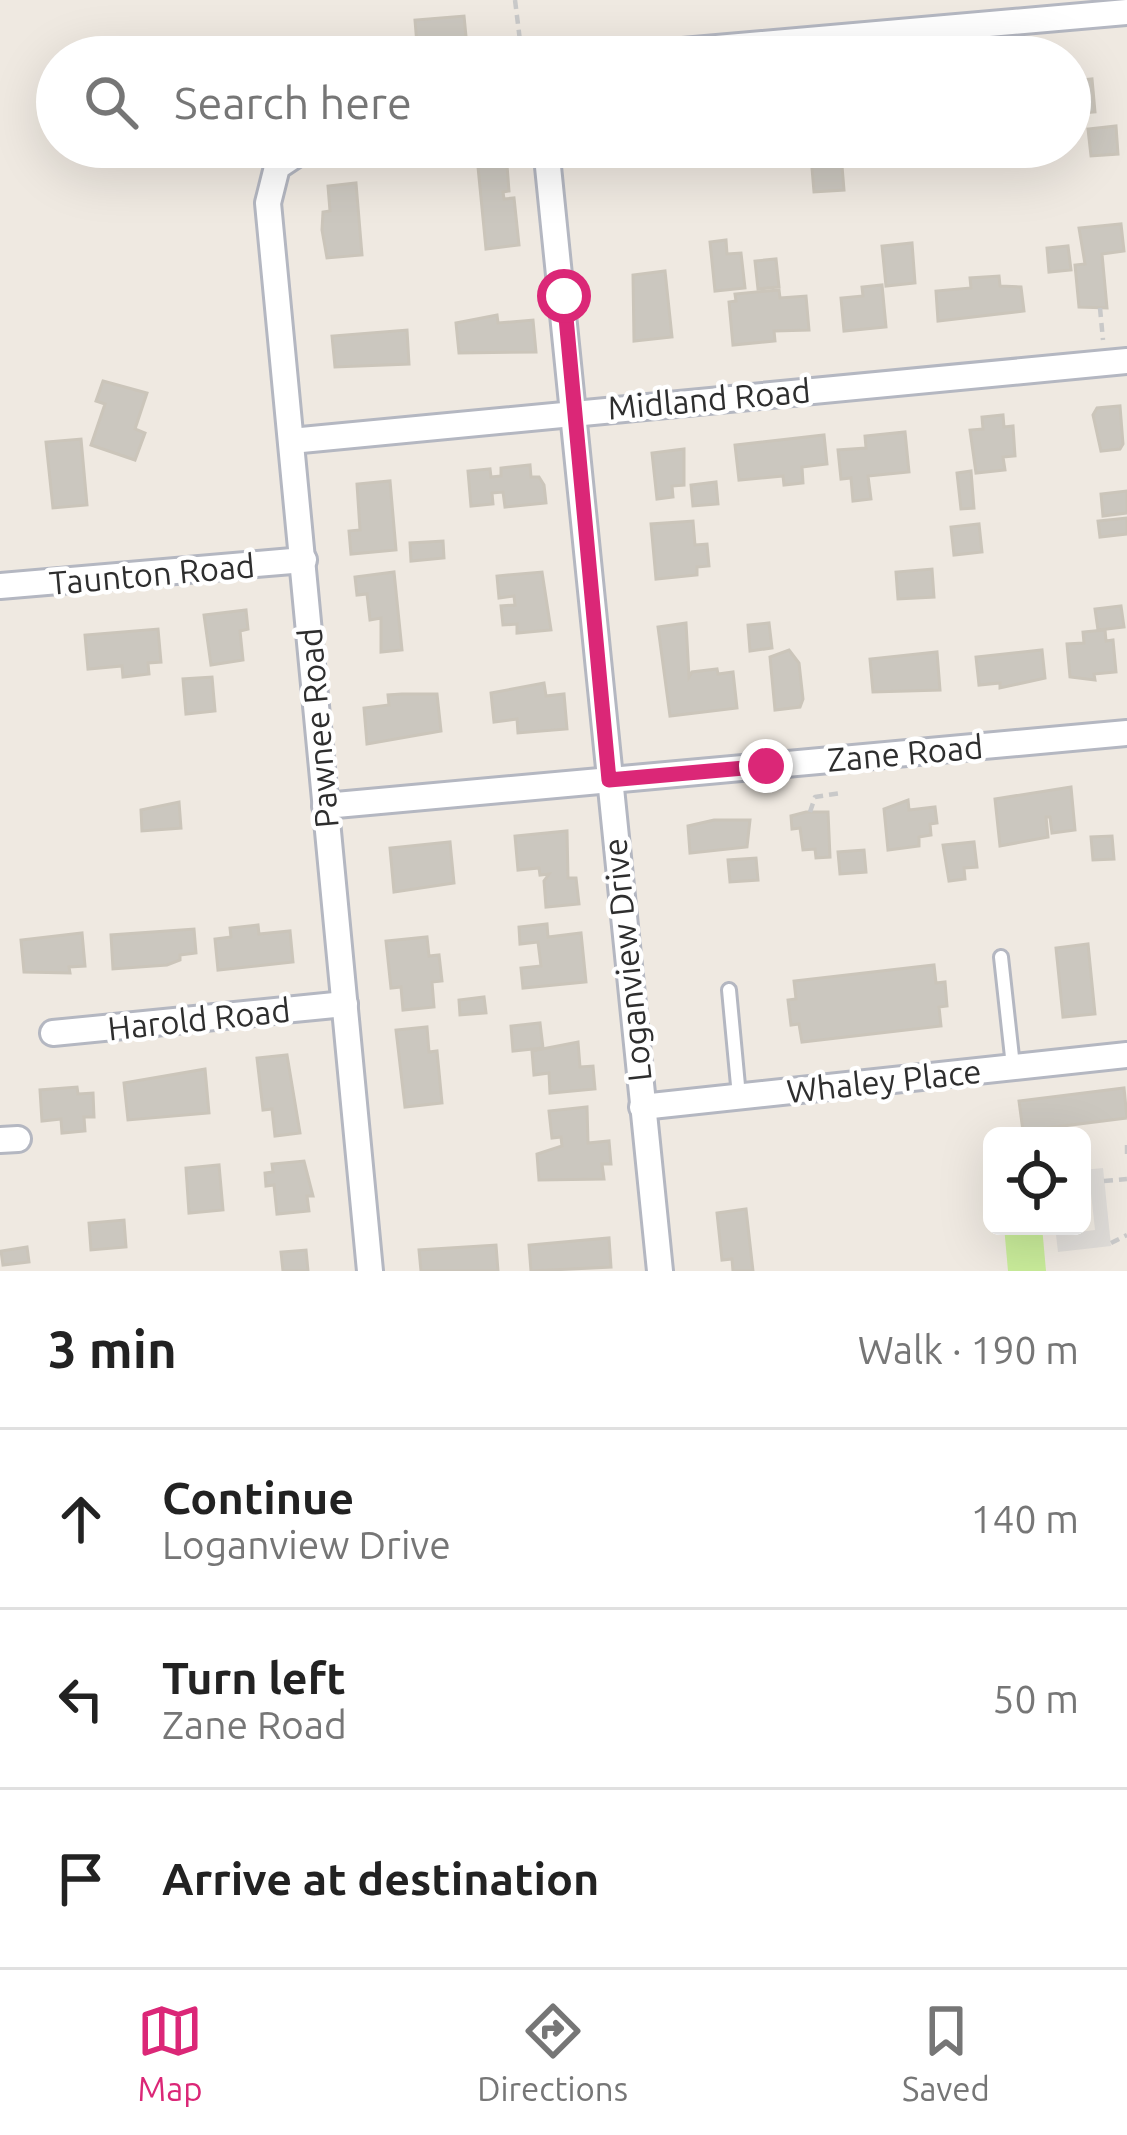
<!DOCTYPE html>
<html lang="en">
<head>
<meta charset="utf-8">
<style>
	body { margin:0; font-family:Ubuntu,sans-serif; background:#f6f6f6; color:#222 }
	.controls { position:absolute; right:36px; bottom:36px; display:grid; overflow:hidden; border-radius:18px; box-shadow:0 12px 48px #0002 }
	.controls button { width:108px; height:108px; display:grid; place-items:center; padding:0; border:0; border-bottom:3px solid #e0e0e0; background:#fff; color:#222; font:60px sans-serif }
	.stop { position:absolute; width:36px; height:36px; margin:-27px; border:9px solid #db2777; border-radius:50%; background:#fff }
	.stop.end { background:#db2777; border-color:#fff; box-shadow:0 3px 12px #0008 }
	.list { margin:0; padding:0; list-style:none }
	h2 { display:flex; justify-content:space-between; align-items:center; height:156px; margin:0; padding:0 48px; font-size:51px }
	h2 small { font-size:39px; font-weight:400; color:#767676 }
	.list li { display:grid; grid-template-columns:78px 1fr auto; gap:36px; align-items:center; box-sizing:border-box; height:180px; padding:0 48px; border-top:3px solid #e0e0e0 }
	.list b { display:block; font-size:45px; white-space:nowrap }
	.list p { margin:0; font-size:39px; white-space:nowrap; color:#767676 }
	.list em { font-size:39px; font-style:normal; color:#767676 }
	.icon { flex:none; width:66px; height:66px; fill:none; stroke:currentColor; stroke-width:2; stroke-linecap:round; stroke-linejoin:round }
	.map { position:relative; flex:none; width:1127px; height:1271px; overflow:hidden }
	.search { position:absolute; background:#fff; box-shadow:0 12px 48px #0002; left:36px; right:36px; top:36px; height:132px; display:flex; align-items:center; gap:30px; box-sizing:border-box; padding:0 42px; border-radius:66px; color:#767676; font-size:45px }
	.sheet { height:696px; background:#fff }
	nav { display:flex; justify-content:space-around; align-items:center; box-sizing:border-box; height:168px; border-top:3px solid #e0e0e0; background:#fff; font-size:33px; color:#767676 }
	nav a { display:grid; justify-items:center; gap:6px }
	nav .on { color:#db2777 }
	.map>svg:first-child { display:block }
	.pitch { fill:#c9ec9a }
	.plaza { fill:#dfdcd8 }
	.building { fill:#cbc7bf; stroke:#cbc5ba; stroke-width:3 }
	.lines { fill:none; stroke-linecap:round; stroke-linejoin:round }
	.lane-casing { stroke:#b4b7c1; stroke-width:18 }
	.street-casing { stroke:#b4b7c1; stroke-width:30 }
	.path { stroke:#c9c9c9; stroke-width:4.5; stroke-dasharray:9 6; stroke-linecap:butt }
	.lane { stroke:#fff; stroke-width:12 }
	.street { stroke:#fff; stroke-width:24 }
	.route { stroke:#db2777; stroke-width:15 }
	.labels { text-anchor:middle; stroke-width:9; stroke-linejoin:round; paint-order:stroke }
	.street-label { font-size:33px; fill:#2e2e2e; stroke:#fff }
</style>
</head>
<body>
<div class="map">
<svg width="1127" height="1271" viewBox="0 0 1127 1271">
	<rect width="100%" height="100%" fill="#efe9e1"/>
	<path class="pitch" d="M1004 1226H1042L1046 1271H1008Z"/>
	<path class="plaza" d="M1103 1168 1111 1246 1058 1252 1055 1226H1069L1071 1233 1095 1230 1090 1184H1082V1170Z"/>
	<g class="building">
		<path d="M464 16 468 57H418L415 20Z"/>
		<path d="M1092 79 1095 112 1070 114V81Z"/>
		<path d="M1116 126 1118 154 1091 156 1088 129Z"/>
		<path d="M600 147H691V153L602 164Z"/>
		<path d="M841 154 844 190 814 192 811 156Z"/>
		<path d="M507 165 509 191 503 192 504 199 514 198 519 245 486 249 478 167Z"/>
		<path d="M356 183 362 255 327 258 322 230 323 212 330 211 328 186Z"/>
		<path d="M1121 224 1124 251 1102 254 1107 308 1079 307 1075 265 1085 264 1079 228Z"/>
		<path d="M726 240 727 254 741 253 745 288 715 291 710 242Z"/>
		<path d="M912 243 915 283 886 286 882 246Z"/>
		<path d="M1068 246 1071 270 1049 272 1047 248Z"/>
		<path d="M776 259 779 287 758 289 755 261Z"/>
		<path d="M665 271 672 337 634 341 633 275Z"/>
		<path d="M999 276 1000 286 1021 287 1024 311 938 321 936 291 971 288 970 278Z"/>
		<path d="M882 285 886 327 844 331 841 298 863 296 862 287Z"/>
		<path d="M779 290 780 298 806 296 809 330 774 331 775 341 733 345 729 302 736 301 735 294Z"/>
		<path d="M497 315 498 323 533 320 536 352 459 353 456 323Z"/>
		<path d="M407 330 409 364 335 367 332 336Z"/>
		<path d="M103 381 147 393 135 429 145 433 135 460 91 445 105 404 96 401Z"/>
		<path d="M1120 406 1123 444 1120 449 1101 451 1093 415 1097 408Z"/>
		<path d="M1003 415 1004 427 1013 426 1015 456 1003 457 1005 470 976 473 970 430 983 429 982 417Z"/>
		<path d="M905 432 909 472 868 476 871 499 853 501 851 478 841 479 838 450 866 448 865 436Z"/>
		<path d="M824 435 827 464 802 467 803 483 784 485 783 476 739 480 735 445Z"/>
		<path d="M81 439 87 505 53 508 46 442Z"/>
		<path d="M684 449V485L672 486 673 497 657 499 652 453Z"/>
		<path d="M530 465 531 477H539L544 485 546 503 505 507 503 492 492 493 493 504 471 506 468 471 490 469 491 477 501 476V468Z"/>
		<path d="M971 471 974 508 961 509 957 473Z"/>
		<path d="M390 481 396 550 351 554 349 531 360 530 357 484Z"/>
		<path d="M716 482 718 504 693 506 691 485Z"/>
		<path d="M1127 491V513L1103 516 1101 494Z"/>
		<path d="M1127 518V534L1100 537 1098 521Z"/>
		<path d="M693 521 695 545 707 544 709 566 697 567V575L656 579 651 524Z"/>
		<path d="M979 524 982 552 954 555 951 527Z"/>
		<path d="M443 541 444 558 411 561 410 543Z"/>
		<path d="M932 569 934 597 898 599 896 572Z"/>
		<path d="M394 572 402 650 381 652V618L370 620 367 594 357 595 355 577Z"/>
		<path d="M542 572 551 630 517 633V624L503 625 501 606 515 605 514 596 499 598 497 576Z"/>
		<path d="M1121 606 1124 627 1098 630 1095 609Z"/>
		<path d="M246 610 248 629 240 631 243 660 211 665 204 615Z"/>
		<path d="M686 623 689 677 692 672 717 669 718 674 733 672 737 708 670 716 658 627Z"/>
		<path d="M769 623 772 648 750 651 748 625Z"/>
		<path d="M158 629 161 662 148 663 149 674 123 677 122 666 88 669 85 635Z"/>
		<path d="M1105 630 1106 641 1113 640 1116 672 1094 674 1095 680 1070 677 1067 644 1084 643 1083 632Z"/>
		<path d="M789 650 799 663 803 699 800 707 775 710 770 657Z"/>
		<path d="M1042 650 1045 678 1000 688V683L979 685 976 657Z"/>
		<path d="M937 652 940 690 873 692 870 659Z"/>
		<path d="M212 677 215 711 186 714 183 679Z"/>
		<path d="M544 683 546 696 564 694 567 729 518 733 517 719 494 722 491 693Z"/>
		<path d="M402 694H437L441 731 367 744 364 708 389 705 388 695Z"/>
		<path d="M1071 787 1075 830 1052 833 1050 817H1046L1048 837 1000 846 995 799Z"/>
		<path d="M908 800 909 810 935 807 937 823 930 824 931 835 919 837V846L888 850 884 809Z"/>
		<path d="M179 802 181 828 142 831 141 810Z"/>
		<path d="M806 812H828L830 857 816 858 815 849 803 850 800 828 792 829 791 816Z"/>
		<path d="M714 820H750L747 847 690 853 688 826Z"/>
		<path d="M567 831 568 878H576L579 904 546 907 544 881 549 874 540 875 539 868 518 870 515 836Z"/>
		<path d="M1112 836 1114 859 1093 860 1091 837Z"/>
		<path d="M450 842 454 883 394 892 390 848Z"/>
		<path d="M974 842 977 867 964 868 965 879 949 881 943 845Z"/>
		<path d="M864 850 866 872 840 874 838 852Z"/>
		<path d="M756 858 758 880 730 882 728 860Z"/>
		<path d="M547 924 548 937 581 933 586 982 523 988 521 968 541 966 538 942 520 944 519 927Z"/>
		<path d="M258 925 259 934 290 931 293 962 218 970 215 939 231 937 230 928Z"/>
		<path d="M194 929 196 953 180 955V960L167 965 113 969 111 935Z"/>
		<path d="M82 933 85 966 69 967 70 973 24 972 21 940Z"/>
		<path d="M427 937 429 956 439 955 442 981 432 982 434 1007 403 1010 401 987 391 988 386 941Z"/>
		<path d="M1088 944 1095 1014 1063 1017 1056 948Z"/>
		<path d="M934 965 936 983 945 982 947 1006 939 1007 941 1026 802 1042 799 1024 791 1025 788 1000 796 999 794 981Z"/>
		<path d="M484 997 486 1013 460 1015 459 1000Z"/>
		<path d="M540 1023 543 1048 513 1051 511 1026Z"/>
		<path d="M427 1027 429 1052 437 1051 442 1103 405 1107 396 1030Z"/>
		<path d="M578 1042 580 1067 593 1066 595 1089 550 1093 549 1073 534 1075 532 1051Z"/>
		<path d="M287 1055 300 1133 275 1136 272 1109 263 1110 257 1058Z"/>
		<path d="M205 1069 209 1113 128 1120 124 1083Z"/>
		<path d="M77 1087 78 1094 93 1093 94 1117H84L85 1131 62 1133 61 1119 42 1121 40 1090Z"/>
		<path d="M1124 1088 1127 1118 1023 1131 1019 1101Z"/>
		<path d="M587 1107 588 1143 609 1141 611 1164H602L604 1179 539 1180 537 1154 562 1146 561 1137 552 1138 549 1111Z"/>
		<path d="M304 1161 313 1196H307L309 1211 277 1214 274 1185 266 1186 265 1173 273 1172 272 1164Z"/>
		<path d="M219 1165 223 1210 189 1213 186 1168Z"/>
		<path d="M746 1209 753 1271H733L732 1259 722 1260 717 1213Z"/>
		<path d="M124 1220 126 1247 91 1250 89 1223Z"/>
		<path d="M609 1238 611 1267 531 1271 529 1245Z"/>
		<path d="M496 1245 498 1271H421L419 1250Z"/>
		<path d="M27 1247 29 1262 3 1265 1 1251Z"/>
		<path d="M306 1250 308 1271H283L281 1252Z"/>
	</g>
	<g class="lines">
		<defs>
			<g id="lane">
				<path d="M1001 957 1013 1066"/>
				<path d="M729 990 739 1096"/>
			</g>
			<g id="street">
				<path d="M614 57 1127 12"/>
				<path d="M307 147 277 167 268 203 370 1271"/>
				<path d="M546 147 660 1271"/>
				<path d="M291 441 1127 361"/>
				<path d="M0 586 304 560"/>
				<path d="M325 806 1127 733"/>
				<path d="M53 1033 345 1004"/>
				<path d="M642 1107 1127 1055"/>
				<path d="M0 1140 18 1139"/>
			</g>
		</defs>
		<use href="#lane" class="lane-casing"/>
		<use href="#street" class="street-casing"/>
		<g class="path">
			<path d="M515 0 522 57"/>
			<path d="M1100 308 1103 340"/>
			<path d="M810 812 815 797 841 793"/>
			<path d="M1127 1145V1155"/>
			<path d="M1104 1181 1127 1179"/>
			<path d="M1111 1243 1127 1235"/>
		</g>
		<use href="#lane" class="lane"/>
		<use href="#street" class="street"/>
	</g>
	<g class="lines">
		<path class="route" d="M564 296 609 780 766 766"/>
	</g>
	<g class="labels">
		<g class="street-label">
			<text transform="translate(709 399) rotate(-5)" y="12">Midland Road</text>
			<text transform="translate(152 574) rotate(-5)" y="12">Taunton Road</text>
			<text transform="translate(318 728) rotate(-95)" y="12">Pawnee Road</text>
			<text transform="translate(905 753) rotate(-5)" y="12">Zane Road</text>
			<text transform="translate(627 960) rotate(-96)" y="12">Loganview Drive</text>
			<text transform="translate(199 1019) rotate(-6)" y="12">Harold Road</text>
			<text transform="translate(884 1081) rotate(-6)" y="12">Whaley Place</text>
		</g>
	</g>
</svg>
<div class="controls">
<button><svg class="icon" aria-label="locate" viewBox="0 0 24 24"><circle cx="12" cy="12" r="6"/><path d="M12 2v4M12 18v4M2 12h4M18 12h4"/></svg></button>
</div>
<div class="stop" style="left:564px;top:296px"></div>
<div class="stop end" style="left:766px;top:766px"></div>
<div class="search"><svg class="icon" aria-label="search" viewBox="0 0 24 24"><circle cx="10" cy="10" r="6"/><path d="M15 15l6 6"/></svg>Search here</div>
</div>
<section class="sheet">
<h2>3 min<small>Walk · 190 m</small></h2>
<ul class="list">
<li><svg class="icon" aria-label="ahead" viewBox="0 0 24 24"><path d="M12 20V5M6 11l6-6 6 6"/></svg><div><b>Continue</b><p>Loganview Drive</p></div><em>140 m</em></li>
<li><svg class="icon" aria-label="left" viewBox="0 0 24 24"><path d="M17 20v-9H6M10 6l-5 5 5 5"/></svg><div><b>Turn left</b><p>Zane Road</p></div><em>50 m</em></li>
<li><svg class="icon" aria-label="arrive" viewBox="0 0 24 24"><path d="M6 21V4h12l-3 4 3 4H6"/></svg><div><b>Arrive at destination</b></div></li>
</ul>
</section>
<nav>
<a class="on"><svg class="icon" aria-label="map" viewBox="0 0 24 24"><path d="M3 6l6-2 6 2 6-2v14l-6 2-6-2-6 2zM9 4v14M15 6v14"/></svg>Map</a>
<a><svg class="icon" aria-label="directions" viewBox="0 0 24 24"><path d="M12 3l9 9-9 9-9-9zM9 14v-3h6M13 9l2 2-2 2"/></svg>Directions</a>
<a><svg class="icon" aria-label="saved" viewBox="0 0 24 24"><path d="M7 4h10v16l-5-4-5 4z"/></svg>Saved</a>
</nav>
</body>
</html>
